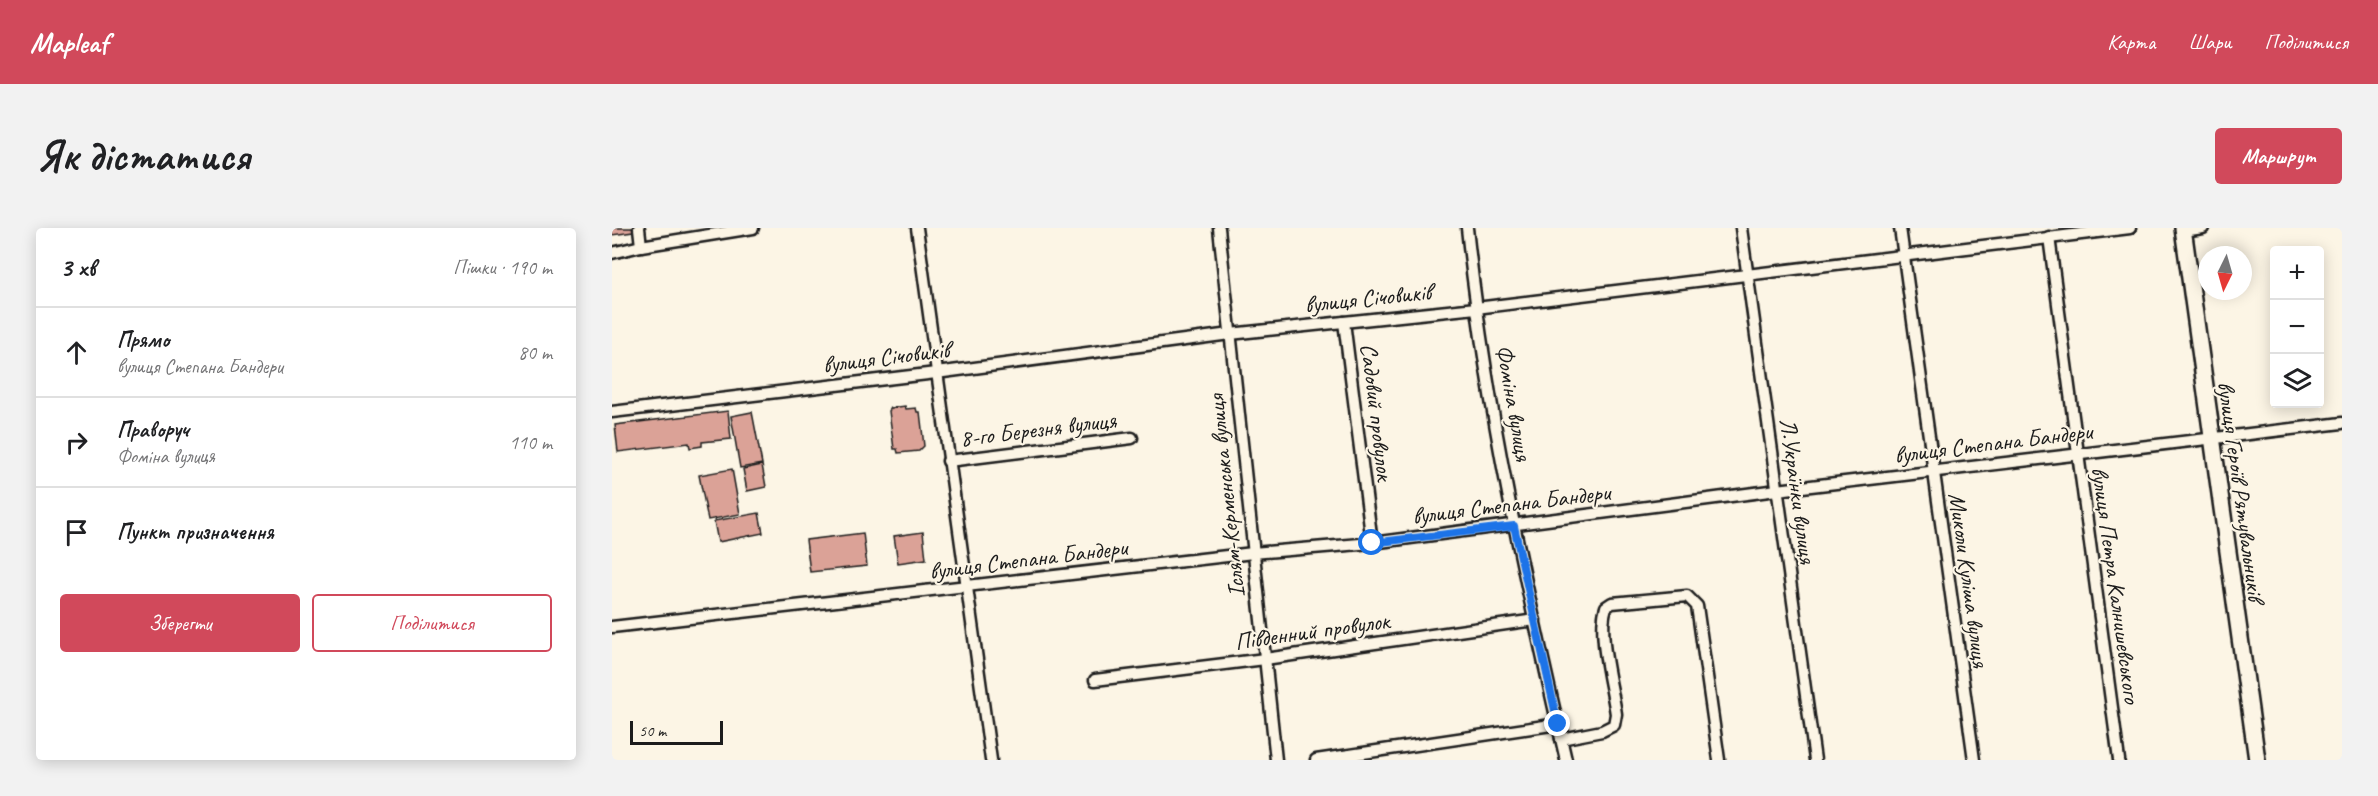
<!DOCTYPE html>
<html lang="uk">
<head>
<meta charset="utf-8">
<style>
	body { margin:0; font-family:Caveat,sans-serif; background:#f2f2f2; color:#202124 }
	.controls { position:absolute; right:18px; top:18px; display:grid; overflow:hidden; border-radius:6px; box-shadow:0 3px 15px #0003 }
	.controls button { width:54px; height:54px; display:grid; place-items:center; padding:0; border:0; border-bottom:2px solid #e0e0e0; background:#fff; color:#202124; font:30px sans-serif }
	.compass { position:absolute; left:1586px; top:18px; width:54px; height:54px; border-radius:50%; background:#fff; box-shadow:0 3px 15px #0003; rotate:185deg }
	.scale { position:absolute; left:18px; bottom:15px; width:93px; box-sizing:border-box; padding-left:6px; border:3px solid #1c1c1c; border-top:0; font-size:16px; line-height:21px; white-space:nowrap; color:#1c1c1c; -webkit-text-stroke:4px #fcf5e5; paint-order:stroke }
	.stop { position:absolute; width:18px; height:18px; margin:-14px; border:4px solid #1a73e8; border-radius:50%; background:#fff }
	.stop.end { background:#1a73e8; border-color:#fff; box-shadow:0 2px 6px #0008 }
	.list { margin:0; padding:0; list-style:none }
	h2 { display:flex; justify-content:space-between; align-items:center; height:78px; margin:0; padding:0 24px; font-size:26px }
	h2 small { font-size:20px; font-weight:400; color:#757577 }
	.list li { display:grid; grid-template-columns:39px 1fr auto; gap:18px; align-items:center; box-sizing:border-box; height:90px; padding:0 24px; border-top:2px solid #e0e0e0 }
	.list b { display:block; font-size:22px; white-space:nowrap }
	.list p { margin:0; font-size:20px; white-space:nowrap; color:#757577 }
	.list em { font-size:20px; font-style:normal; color:#757577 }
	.actions { display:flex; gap:12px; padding:18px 24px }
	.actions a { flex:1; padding:14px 0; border:2px solid #d1495b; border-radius:6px; text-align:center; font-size:21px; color:#d1495b }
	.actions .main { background:#d1495b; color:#fff }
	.icon { flex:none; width:33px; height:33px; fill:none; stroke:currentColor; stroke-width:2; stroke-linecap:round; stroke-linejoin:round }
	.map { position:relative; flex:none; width:1730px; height:532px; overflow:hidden; border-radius:6px }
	header { display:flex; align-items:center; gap:36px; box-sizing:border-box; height:84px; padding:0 30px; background:#d1495b; color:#fff }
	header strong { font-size:28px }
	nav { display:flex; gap:33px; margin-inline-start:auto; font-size:21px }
	.intro { display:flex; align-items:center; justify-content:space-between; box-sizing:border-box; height:144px; padding:0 36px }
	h1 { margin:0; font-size:42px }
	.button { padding:15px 27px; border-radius:6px; background:#d1495b; color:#fff; font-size:21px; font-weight:700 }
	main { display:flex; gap:36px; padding:0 36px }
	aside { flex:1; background:#fff; border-radius:6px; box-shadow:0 3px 15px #0003 }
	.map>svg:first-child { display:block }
	.building { fill:#dba297; stroke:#1c1c1c; stroke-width:1.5 }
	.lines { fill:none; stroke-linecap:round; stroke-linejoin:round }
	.street-casing { stroke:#1c1c1c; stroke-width:15 }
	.secondary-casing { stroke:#1c1c1c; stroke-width:20 }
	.street { stroke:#fcf5e5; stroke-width:10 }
	.secondary { stroke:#fcf5e5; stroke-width:15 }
	.route { stroke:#1a73e8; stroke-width:8 }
	.labels { text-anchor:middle; stroke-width:4.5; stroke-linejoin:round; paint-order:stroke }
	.street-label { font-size:24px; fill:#1c1c1c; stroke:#fcf5e5 }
</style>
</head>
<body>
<header>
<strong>Mapleaf</strong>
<nav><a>Карта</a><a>Шари</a><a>Поділитися</a></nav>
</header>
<div class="intro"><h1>Як дістатися</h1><a class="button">Маршрут</a></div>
<main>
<aside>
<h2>3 хв<small>Пішки · 190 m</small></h2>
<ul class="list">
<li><svg class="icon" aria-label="ahead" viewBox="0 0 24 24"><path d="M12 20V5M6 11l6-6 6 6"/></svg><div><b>Прямо</b><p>вулиця Степана Бандери</p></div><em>80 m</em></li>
<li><svg class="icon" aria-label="right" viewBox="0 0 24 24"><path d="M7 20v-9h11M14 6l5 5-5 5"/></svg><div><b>Праворуч</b><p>Фоміна вулиця</p></div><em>110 m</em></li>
<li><svg class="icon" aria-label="arrive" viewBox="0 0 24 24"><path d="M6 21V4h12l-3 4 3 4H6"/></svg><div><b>Пункт призначення</b></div></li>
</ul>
<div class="actions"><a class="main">Зберегти</a><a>Поділитися</a></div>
</aside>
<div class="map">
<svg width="1730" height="532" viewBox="0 0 1730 532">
	<rect width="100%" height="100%" fill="#fcf5e5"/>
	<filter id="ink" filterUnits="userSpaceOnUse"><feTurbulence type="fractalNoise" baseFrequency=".0167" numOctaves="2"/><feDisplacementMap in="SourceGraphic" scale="12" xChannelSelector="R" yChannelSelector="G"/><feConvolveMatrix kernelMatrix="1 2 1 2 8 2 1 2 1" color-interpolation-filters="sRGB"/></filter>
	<g filter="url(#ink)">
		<g class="building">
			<path d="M0 0H21V4L0 7Z"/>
			<path d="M293 178 294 181 304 180 305 184H308L312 218 307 223 286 225 285 221H282L277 183 279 180Z"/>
			<path d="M116 183 119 211 90 214V218L78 220 77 215 6 224 3 197Z"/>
			<path d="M140 184 150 236 128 240 119 188Z"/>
			<path d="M150 237 154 259 135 263 131 241Z"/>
			<path d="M120 241 128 286 96 292 87 247Z"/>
			<path d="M147 285 151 305 106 314 102 293Z"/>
			<path d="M311 304 314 331 286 335 282 308Z"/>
			<path d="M251 305 255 338 198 344 194 312Z"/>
		</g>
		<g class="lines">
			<defs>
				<g id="street">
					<path d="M27 0 29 18"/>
					<path d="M305 0 379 532"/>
					<path d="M607 0 664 532"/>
					<path d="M855 0C874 179 913 356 954 532"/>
					<path d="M1129 0 1203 532"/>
					<path d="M1288 0 1362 532"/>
					<path d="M1571 3 1591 0"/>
					<path d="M1437 9 1507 532"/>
					<path d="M0 25 29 18 141 0"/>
					<path d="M732 94 760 315"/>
					<path d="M0 184 324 145 618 106 864 80 1518 0"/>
					<path d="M336 233 520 210"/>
					<path d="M0 399 641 325 760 315 1165 262 1730 195"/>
					<path d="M483 452 653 431 923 392"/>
					<path d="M949 511 990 503 1002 497 1004 486C1000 457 985 406 994 379L1000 375 1075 368 1085 378 1107 532"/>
					<path d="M704 532 946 496"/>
				</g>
				<path id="secondary" d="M1571 0 1645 532"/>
			</defs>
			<use href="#street" class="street-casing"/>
			<use href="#secondary" class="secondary-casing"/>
			<use href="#street" class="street"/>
			<use href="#secondary" class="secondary"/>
		</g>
	</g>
	<g class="lines" filter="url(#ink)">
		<path class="route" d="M760 315 902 298 946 496"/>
	</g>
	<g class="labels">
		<g class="street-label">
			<text transform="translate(756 70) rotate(-6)" y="8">вулиця Січовиків</text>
			<text transform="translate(274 129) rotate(-7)" y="8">вулиця Січовиків</text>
			<text transform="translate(902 175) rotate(80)" y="8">Фоміна вулиця</text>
			<text transform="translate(765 184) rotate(83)" y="8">Садовий провулок</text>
			<text transform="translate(426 201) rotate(-7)" y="8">8-го Березня вулиця</text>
			<text transform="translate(1381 215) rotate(-7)" y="8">вулиця Степана Бандери</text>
			<text transform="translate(1186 263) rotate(82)" y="8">Л.Українки вулиця</text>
			<text transform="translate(1629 263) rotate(82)" y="8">вулиця Героїв Рятувальників</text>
			<text transform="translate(614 268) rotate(-96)" y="8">Іслям-Керменська вулиця</text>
			<text transform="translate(899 276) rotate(-7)" y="8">вулиця Степана Бандери</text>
			<text transform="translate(416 331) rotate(-7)" y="8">вулиця Степана Бандери</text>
			<text transform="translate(1357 352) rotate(82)" y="8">Миколи Куліша вулиця</text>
			<text transform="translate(1504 357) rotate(82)" y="8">вулиця Петра Калнишевського</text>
			<text transform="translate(700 403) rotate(-8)" y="8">Південний провулок</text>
		</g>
	</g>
</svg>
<div class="controls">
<button>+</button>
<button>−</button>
<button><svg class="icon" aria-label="layers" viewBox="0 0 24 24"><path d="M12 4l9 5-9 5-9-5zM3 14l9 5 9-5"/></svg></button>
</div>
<svg class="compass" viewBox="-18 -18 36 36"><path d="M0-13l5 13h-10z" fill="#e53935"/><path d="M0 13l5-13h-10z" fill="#757577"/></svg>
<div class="scale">50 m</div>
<div class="stop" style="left:760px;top:315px"></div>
<div class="stop end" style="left:946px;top:496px"></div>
</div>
</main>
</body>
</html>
